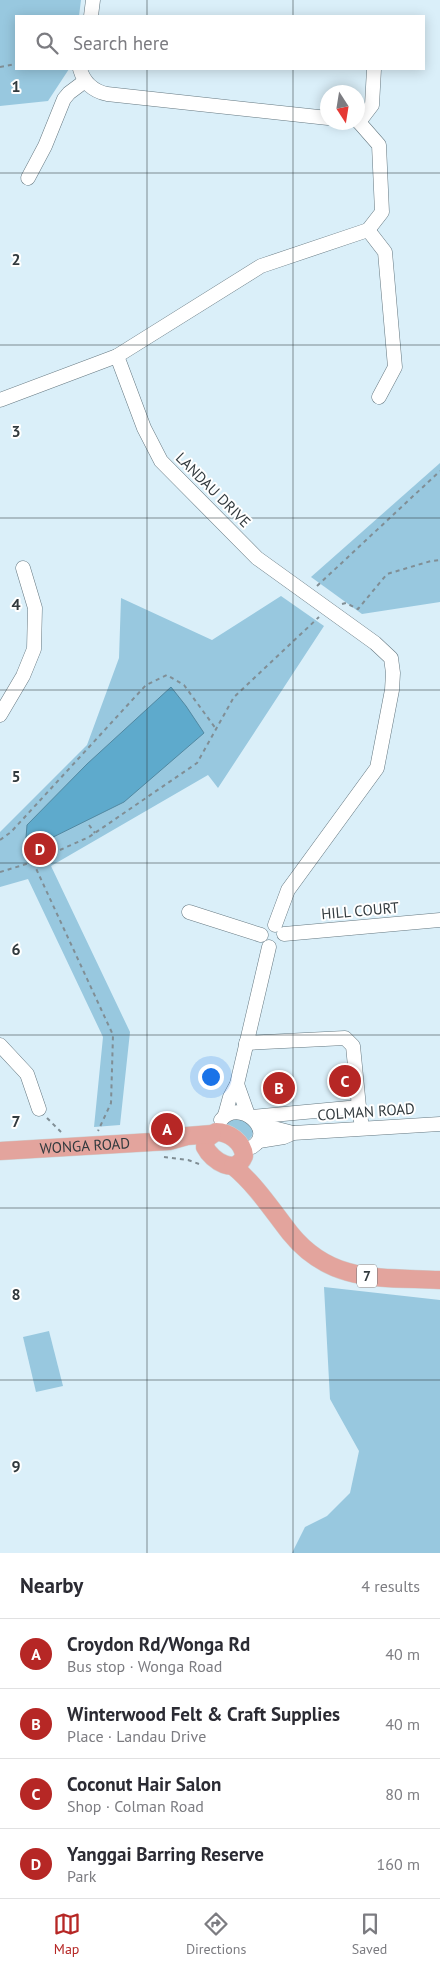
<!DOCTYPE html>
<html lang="en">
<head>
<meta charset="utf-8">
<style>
	body { margin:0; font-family:"PT Sans",sans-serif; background:#f7f7f7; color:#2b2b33 }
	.compass { position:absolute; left:320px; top:85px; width:45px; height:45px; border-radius:50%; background:#fff; box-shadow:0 2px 12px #0003; rotate:168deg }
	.you { position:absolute; left:210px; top:1076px; width:18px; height:18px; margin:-12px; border:4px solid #fff; border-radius:50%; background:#1a73e8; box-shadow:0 0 0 8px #1a73e833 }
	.badge { display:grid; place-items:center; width:32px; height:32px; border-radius:50%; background:#b62725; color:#fff; font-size:16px; font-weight:700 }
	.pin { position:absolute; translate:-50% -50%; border:2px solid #fff; box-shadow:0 1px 5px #0006 }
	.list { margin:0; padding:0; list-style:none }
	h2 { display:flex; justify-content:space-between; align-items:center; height:65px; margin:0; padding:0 20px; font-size:21px }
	h2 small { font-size:16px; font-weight:400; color:#7c7c81 }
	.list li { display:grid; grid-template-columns:32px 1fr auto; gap:15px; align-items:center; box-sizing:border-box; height:70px; padding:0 20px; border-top:1px solid #e1e1e2 }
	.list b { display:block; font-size:19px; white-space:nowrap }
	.list p { margin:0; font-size:16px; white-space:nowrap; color:#7c7c81 }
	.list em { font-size:16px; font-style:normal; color:#7c7c81 }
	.icon { flex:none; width:28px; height:28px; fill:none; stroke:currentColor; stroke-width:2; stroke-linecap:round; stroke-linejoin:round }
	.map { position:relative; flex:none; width:440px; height:1553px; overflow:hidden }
	.search { position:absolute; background:#fff; box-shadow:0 2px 12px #0003; left:15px; right:15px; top:15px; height:55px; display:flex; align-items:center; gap:12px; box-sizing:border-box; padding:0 18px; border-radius:0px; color:#7c7c81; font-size:19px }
	.sheet { height:345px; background:#fff }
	nav { display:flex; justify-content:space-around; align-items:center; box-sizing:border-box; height:70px; border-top:1px solid #e1e1e2; background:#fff; font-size:14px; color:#7c7c81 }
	nav a { display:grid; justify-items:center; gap:2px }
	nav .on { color:#b62725 }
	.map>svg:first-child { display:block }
	.green { fill:#98c8df }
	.water { fill:#5eaacc; stroke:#5188a1 }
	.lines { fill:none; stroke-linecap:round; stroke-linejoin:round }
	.minor-casing { stroke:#657881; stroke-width:15 }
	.major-casing { stroke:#ced0d1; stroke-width:19 }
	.path { stroke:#808e95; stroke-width:2; stroke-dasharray:4 4; stroke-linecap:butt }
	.minor { stroke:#fff; stroke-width:14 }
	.major { stroke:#e3a49d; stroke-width:18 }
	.grid { fill:none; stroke:#323a3e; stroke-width:1; stroke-opacity:0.55 }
	.labels { text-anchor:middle; stroke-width:4; stroke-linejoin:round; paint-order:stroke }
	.shield { fill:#fff; stroke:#707578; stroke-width:1 }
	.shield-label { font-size:14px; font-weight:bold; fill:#323a3e }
	.street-label { font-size:15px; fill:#323a3e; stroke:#fff }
	.grid-label { font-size:16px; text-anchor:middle; font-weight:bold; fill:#323a3e; stroke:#fff; stroke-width:4; stroke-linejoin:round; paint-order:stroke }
</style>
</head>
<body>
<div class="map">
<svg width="440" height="1553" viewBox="0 0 440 1553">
	<rect width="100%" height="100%" fill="#daeff9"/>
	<g class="green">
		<path d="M0 0H81L79 16H16V69H69L48 101 0 106Z"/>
		<path d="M440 463V602L362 614 311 577Z"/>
		<path d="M281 596 324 626 218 788 208 775 51 866 130 1032 120 1125 94 1127 103 1037 28 879 0 887V832L87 745 119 658 121 598 212 640Z"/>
		<path d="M244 1115 253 1131 252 1136 247 1142 225 1127 226 1120Z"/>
		<path d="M324 1287 440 1300V1553H292L305 1527 327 1516 350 1493 359 1451 330 1399Z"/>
		<path d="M49 1331 63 1386 36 1392 23 1337Z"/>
	</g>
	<path class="water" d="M171 687 186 706 204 733 124 802 25 851 27 825 87 764Z"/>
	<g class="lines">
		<defs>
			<g id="minor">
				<path d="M91 16 93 0"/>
				<path d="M80 69C84 83 93 91 107 94L328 118"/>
				<path d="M359 122 372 105 374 69"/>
				<path d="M28 178 45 146 64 99 69 93 85 81"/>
				<path d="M368 230 385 252 395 367 379 397"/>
				<path d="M0 400 117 356"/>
				<path d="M0 715 23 676 34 649 35 608 23 568"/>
				<path d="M189 912 261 935"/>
				<path d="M275 925 288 890 377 768 392 690 393 673 391 658 375 643 257 558 161 461 144 428 117 356 261 266 368 230 382 212 379 145 358 121"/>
				<path d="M284 934 440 920"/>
				<path d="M246 1043 345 1038 353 1046 359 1107"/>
				<path d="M0 1045 27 1074 39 1109"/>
				<path d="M237 1084 248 1115"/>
				<path d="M225 1115 230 1097 237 1084 269 947"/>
				<path d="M252 1117 359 1107 362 1128"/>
				<path d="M221 1120C239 1097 277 1131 252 1147"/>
				<path d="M258 1124 293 1133"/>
				<path d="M259 1141 284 1137 293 1133 440 1124"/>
			</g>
			<g id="major">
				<path d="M216 1132C229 1132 243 1142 244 1156 236 1176 212 1161 205 1147L206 1139Z"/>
				<path id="s1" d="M0 1151 169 1141 187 1136 212 1134"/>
				<path d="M233 1166C256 1185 272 1210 290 1233 331 1284 381 1277 440 1280"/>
			</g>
		</defs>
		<use href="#minor" class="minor-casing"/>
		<use href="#major" class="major-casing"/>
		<g class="path">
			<path d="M0 67 16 64"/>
			<path d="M317 586 440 471"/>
			<path d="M342 604 346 603 358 609 387 574 431 561 440 560"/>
			<path d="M89 825 95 833"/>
			<path d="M0 840 11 832 146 685 167 675 184 685 216 729"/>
			<path d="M33 862 113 1035 111 1103 98 1131"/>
			<path d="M0 872 33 862 89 837 197 763 234 697 319 617"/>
			<path d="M47 1118 61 1132"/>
			<path d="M164 1157 188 1160 199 1164"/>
		</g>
		<use href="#minor" class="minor"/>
		<use href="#major" class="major"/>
	</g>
	<path class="grid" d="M147 0V16M293 0V16M147 69V1553M293 69V1553M0 173H440M0 345H440M0 518H440M0 690H440M0 863H440M0 1035H440M0 1208H440M0 1380H440"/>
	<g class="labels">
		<rect class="shield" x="357" y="1264.5" width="20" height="23" rx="4"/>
		<g class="shield-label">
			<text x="367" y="1281">7</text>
		</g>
		<g class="street-label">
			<text transform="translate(213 490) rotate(45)" y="5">LANDAU DRIVE</text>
			<text transform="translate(360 911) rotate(-5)" y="5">HILL COURT</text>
			<text transform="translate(366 1112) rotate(-4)" y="5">COLMAN ROAD</text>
			<text dy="5" stroke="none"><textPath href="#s1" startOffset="85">WONGA ROAD</textPath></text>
		</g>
	</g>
	<g class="grid-label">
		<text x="16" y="92">1</text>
		<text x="16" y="265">2</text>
		<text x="16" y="437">3</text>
		<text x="16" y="610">4</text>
		<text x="16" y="782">5</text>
		<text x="16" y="955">6</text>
		<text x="16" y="1127">7</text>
		<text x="16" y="1300">8</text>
		<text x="16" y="1472">9</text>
	</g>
</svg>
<svg class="compass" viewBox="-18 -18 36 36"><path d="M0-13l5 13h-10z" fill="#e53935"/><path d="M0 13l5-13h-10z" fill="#7c7c81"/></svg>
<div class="you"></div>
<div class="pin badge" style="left:167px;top:1129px">A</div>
<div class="pin badge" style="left:279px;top:1088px">B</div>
<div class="pin badge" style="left:345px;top:1081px">C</div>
<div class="pin badge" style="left:40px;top:849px">D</div>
<div class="search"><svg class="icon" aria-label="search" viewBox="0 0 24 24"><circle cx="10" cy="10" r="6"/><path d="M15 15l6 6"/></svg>Search here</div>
</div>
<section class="sheet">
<h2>Nearby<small>4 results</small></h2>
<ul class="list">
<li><span class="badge">A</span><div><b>Croydon Rd/Wonga Rd</b><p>Bus stop · Wonga Road</p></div><em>40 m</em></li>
<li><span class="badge">B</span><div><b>Winterwood Felt &amp; Craft Supplies</b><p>Place · Landau Drive</p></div><em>40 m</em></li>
<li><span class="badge">C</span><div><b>Coconut Hair Salon</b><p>Shop · Colman Road</p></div><em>80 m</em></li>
<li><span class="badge">D</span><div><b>Yanggai Barring Reserve</b><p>Park</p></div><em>160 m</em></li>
</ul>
</section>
<nav>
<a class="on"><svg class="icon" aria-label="map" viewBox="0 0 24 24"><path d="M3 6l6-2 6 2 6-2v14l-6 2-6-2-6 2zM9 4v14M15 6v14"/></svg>Map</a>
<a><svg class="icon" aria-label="directions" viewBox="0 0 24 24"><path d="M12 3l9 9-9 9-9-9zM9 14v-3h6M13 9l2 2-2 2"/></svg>Directions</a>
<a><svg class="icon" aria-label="saved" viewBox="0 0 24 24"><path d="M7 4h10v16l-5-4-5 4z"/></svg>Saved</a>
</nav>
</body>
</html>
